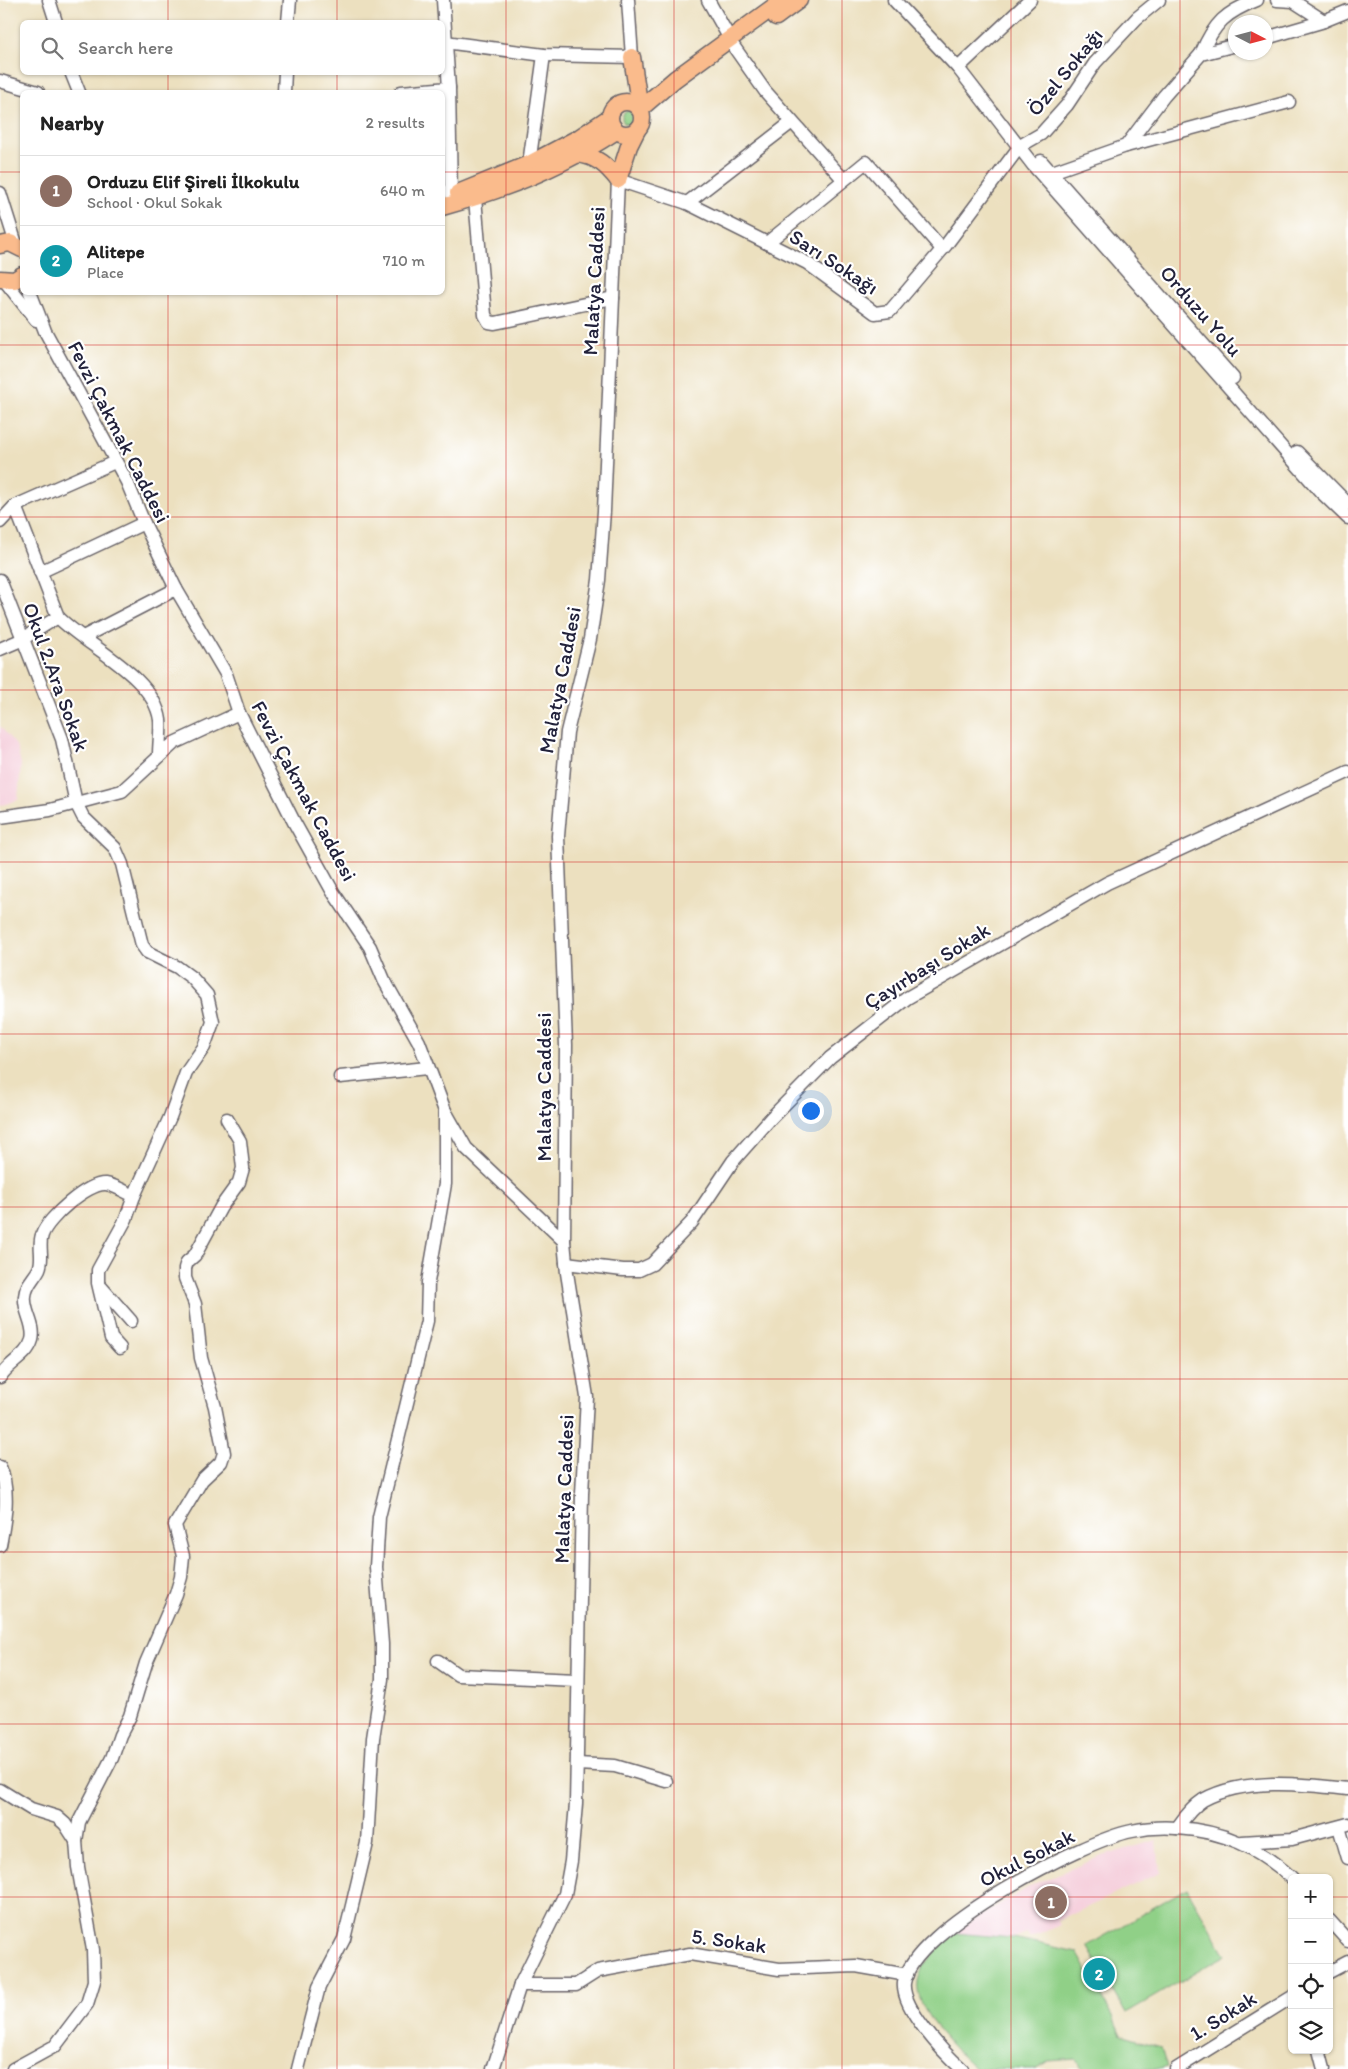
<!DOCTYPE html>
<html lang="en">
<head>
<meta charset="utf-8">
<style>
	body { margin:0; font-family:Itim,sans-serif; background:#f6f6f6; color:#222 }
	.controls { position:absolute; right:15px; bottom:15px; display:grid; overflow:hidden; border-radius:8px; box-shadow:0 1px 4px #0004 }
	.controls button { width:45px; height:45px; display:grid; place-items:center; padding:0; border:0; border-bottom:1px solid #e0e0e0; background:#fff; color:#222; font:25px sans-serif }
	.compass { position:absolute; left:1228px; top:15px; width:45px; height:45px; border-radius:50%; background:#fff; box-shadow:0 1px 4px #0004; rotate:96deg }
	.you { position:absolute; left:810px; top:1110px; width:18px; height:18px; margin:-12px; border:4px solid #fff; border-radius:50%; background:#1a73e8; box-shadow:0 0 0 8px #1a73e833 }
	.badge { display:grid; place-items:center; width:32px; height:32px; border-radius:50%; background:#b45309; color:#fff; font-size:16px; font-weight:700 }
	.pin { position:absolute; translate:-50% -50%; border:2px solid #fff; box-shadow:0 1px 5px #0006 }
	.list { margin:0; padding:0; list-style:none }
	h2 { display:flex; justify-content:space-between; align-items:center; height:65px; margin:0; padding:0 20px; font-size:21px }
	h2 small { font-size:16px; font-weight:400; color:#767676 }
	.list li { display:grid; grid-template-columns:32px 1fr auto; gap:15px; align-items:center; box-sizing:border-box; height:70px; padding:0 20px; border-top:1px solid #e0e0e0 }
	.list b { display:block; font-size:19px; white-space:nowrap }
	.list p { margin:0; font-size:16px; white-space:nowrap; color:#767676 }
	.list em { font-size:16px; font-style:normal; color:#767676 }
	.icon { flex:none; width:28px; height:28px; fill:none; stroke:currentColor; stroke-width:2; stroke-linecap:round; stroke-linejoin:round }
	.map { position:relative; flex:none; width:1348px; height:2069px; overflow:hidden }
	.search { position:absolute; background:#fff; box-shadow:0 1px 4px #0004; left:20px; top:20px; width:425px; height:55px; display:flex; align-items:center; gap:12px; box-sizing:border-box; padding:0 18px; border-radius:8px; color:#767676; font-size:19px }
	.panel { position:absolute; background:#fff; box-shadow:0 1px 4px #0004; left:20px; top:90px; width:425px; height:205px; border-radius:8px }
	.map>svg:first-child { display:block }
	.built { fill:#f5cfdc }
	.green { fill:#90d087; stroke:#597961 }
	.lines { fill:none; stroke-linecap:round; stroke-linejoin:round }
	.minor-casing { stroke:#696469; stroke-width:15 }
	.major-casing { stroke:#696469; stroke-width:19 }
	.minor { stroke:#fff; stroke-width:12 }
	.major { stroke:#fabb8c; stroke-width:16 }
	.grid { fill:none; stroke:#d62828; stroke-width:1; stroke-opacity:0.55 }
	.labels { text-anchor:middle; stroke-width:4.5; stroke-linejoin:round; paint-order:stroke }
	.street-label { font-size:21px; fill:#22223b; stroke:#fff }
</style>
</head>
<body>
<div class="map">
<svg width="1348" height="2069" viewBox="0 0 1348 2069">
	<rect width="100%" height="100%" fill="#fff"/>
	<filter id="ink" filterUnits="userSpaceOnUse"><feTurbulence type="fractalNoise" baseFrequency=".02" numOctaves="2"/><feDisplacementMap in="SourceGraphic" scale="10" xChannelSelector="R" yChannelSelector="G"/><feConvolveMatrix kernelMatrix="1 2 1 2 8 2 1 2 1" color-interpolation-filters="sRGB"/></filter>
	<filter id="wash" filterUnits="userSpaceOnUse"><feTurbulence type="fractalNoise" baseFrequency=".0096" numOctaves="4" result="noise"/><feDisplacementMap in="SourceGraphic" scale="20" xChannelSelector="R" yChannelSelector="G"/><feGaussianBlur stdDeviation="1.12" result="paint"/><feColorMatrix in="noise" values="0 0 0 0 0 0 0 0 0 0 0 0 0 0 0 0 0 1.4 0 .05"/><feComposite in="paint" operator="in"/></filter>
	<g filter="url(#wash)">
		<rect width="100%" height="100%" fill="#ece0bf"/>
		<g class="built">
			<path d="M0 726 16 745 21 764 18 800 0 806Z"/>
			<path d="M1157 1840 1160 1873 1058 1921 1060 1925 1030 1938 1027 1933 1013 1938 955 1933 966 1924 1036 1883 1102 1856Z"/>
		</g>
		<g class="green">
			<circle cx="629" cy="118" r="7"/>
			<path d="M1187 1888 1226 1955 1126 2013 1087 1946Z"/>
			<path d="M955 1933 1013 1938 1077 1952 1113 2017 1121 2035 1161 2047 1167 2067 1162 2069H1082L1077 2059 1048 2061 1035 2069H976C956 2052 913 2009 918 1981 922 1961 940 1946 955 1933Z"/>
		</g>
	</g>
	<g filter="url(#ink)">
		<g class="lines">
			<defs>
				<g id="minor">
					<path d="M49 0 56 22"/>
					<path d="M443 0 449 88 451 195"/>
					<path d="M708 0 730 39"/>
					<path d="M894 0 958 68 1033 165 1321 492 1348 518"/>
					<path d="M1277 0 1293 1 1324 21"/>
					<path d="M288 22 290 0"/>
					<path d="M1266 38 1321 22 1348 11"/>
					<path d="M445 42 544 55 632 57 628 0"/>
					<path d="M734 47 765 91 843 179"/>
					<path d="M1201 54C1214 23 1226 12 1257 0"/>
					<path d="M958 68 1030 0"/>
					<path d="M71 72 79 92"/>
					<path d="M0 81 38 92"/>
					<path d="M284 92 285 72"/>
					<path d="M401 92 449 88"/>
					<path d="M1126 146 1289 102"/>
					<path d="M1041 161 1233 378"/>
					<path d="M529 164 544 55"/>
					<path d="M1052 172 1126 146 1164 96 1201 54 1236 45"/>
					<path d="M0 193 16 244"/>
					<path d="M475 198 485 315 489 322 495 323 613 298"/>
					<path d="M687 203 792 122"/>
					<path d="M767 243 866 162 942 249"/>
					<path d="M5 281 36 320"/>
					<path d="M30 292 45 331 127 482 144 523 176 589 226 674 239 713 294 822 333 892 370 947 384 980 419 1042 445 1111 466 1148 564 1241"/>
					<path d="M1297 452 1348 504"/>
					<path d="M15 506 58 617C86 646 154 676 160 720 161 731 159 744 159 755"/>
					<path d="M0 522 15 506 115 462"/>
					<path d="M40 572 144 523"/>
					<path d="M0 580 62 739 76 803 83 817 115 848 122 864 142 945 147 952 177 967 192 978 207 995 213 1022 204 1047 186 1073 170 1117 134 1196 126 1219 98 1270V1283L111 1338 120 1348"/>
					<path d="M85 636 176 589"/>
					<path d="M0 649 21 640 58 617"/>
					<path d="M0 817 50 810 122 791 174 743 239 713"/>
					<path d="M340 1077 427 1068"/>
					<path d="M566 1263 623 1270H639L652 1264 692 1222 733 1161 771 1118 830 1058 907 998 1107 883 1348 772"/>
					<path d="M101 1287 131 1321"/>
					<path d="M0 1377C8 1363 27 1357 32 1340 36 1325 23 1311 25 1296 26 1284 34 1279 39 1269 44 1258 38 1246 42 1235 47 1219 88 1182 106 1184 114 1185 126 1192 134 1196"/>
					<path d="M0 1467C10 1491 5 1519 0 1545"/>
					<path d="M438 1661 458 1675 577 1680"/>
					<path d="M577 1764 615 1766 666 1781"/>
					<path d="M0 1790 31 1809 57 1817 65 1824 76 1841"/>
					<path d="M1339 1827 1348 1858"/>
					<path d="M1177 1828C1184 1818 1192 1807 1203 1800 1245 1777 1303 1784 1348 1789"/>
					<path d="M1242 1842 1292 1839 1348 1824"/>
					<path d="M1329 1920 1348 1941"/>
					<path d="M1329 1972 1348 1962"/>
					<path d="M520 1985H576L598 1971 690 1954 779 1969 856 1966 907 1975"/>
					<path d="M1319 2050 1324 2069"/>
					<path d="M13 2069 55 2046 87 2004 94 1981 93 1950 78 1867 76 1841 79 1822 112 1758 120 1735 130 1716 146 1663 176 1594 181 1577 183 1556 175 1525 202 1480 221 1462 224 1453 215 1407 201 1358 195 1304 185 1278V1268L187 1262 195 1255 221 1207 239 1182 243 1168 240 1141 227 1119"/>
					<path d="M298 2069 319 1987 344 1939 367 1843 373 1738 382 1679V1644L376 1567 379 1517 427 1321 428 1282 445 1184V1111"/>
					<path d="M493 2069 520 1985 565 1894 571 1861 576 1804 582 1494 587 1397 567 1273 564 1241 566 1045 558 836 567 732 590 639 599 580 604 511 618 180 687 203 807 263 875 313 890 311 946 245 1020 146 1041 134 1067 105 1095 63 1137 18 1159 0"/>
					<path d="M962 2069C944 2053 901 2008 904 1983 912 1929 1082 1841 1132 1831 1146 1828 1163 1827 1177 1828 1224 1831 1258 1847 1292 1878"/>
					<path d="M1176 2069 1292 1997"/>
				</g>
				<g id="major">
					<path d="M776 17 799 0"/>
					<path d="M632 57 640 109 675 79 783 0"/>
					<circle cx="626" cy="118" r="16"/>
					<path d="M577 154C597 156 607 166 618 180"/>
					<path d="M618 180 629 146 638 128"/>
					<path d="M458 193 529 164 580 137 610 117"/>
					<path d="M442 207C505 190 562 167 616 131"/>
					<path d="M0 245 10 243 22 249"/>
					<path d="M0 279 15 280 22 275"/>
				</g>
			</defs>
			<use href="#minor" class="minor-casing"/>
			<use href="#major" class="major-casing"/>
			<use href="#minor" class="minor"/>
			<use href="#major" class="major"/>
		</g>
	</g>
	<path class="grid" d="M168 0V22M337 0V22M506 0V2069M674 0V2069M842 0V2069M1011 0V2069M1180 0V2069M168 72V92M337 72V92M0 172H22M442 172H1348M168 292V2069M337 292V2069M0 345H1348M0 517H1348M0 690H1348M0 862H1348M0 1034H1348M0 1207H1348M0 1379H1348M0 1552H1348M0 1724H1348M0 1897H1292M1329 1897H1348"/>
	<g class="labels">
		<g class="street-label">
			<text transform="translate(1065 72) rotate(-51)" y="7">Özel Sokağı</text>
			<text transform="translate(834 262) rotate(33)" y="7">Sarı Sokağı</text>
			<text transform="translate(594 281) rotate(-87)" y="7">Malatya Caddesi</text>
			<text transform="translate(1201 311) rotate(49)" y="7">Orduzu Yolu</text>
			<text transform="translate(119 432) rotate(63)" y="7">Fevzi Çakmak Caddesi</text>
			<text transform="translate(56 677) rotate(70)" y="7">Okul 2.Ara Sokak</text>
			<text transform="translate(560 680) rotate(-79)" y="7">Malatya Caddesi</text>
			<text transform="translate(304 791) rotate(62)" y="7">Fevzi Çakmak Caddesi</text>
			<text transform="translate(927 966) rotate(-32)" y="7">Çayırbaşı Sokak</text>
			<text transform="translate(544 1087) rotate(-90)" y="7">Malatya Caddesi</text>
			<text transform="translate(564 1489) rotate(-88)" y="7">Malatya Caddesi</text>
			<text transform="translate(1027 1858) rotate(-27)" y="7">Okul Sokak</text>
			<text transform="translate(729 1941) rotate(8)" y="7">5. Sokak</text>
			<text transform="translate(1223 2016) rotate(-32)" y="7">1. Sokak</text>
		</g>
	</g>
</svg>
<div class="controls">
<button>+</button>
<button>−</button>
<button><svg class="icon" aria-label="locate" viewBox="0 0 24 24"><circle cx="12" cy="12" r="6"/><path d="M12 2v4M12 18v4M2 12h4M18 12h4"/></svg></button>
<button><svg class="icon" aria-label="layers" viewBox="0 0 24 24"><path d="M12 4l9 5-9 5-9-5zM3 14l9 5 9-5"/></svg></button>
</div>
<svg class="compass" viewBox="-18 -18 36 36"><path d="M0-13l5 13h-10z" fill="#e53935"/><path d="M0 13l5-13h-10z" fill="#767676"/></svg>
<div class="you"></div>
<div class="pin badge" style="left:1051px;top:1902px;background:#8d6e63">1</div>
<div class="pin badge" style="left:1099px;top:1974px;background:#0f9aa8">2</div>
<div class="search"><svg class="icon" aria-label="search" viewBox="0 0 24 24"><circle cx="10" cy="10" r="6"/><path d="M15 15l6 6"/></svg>Search here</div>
<section class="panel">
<h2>Nearby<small>2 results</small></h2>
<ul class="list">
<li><span class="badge" style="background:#8d6e63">1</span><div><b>Orduzu Elif Şireli İlkokulu</b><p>School · Okul Sokak</p></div><em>640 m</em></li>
<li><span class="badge" style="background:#0f9aa8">2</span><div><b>Alitepe</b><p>Place</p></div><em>710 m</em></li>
</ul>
</section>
</div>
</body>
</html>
